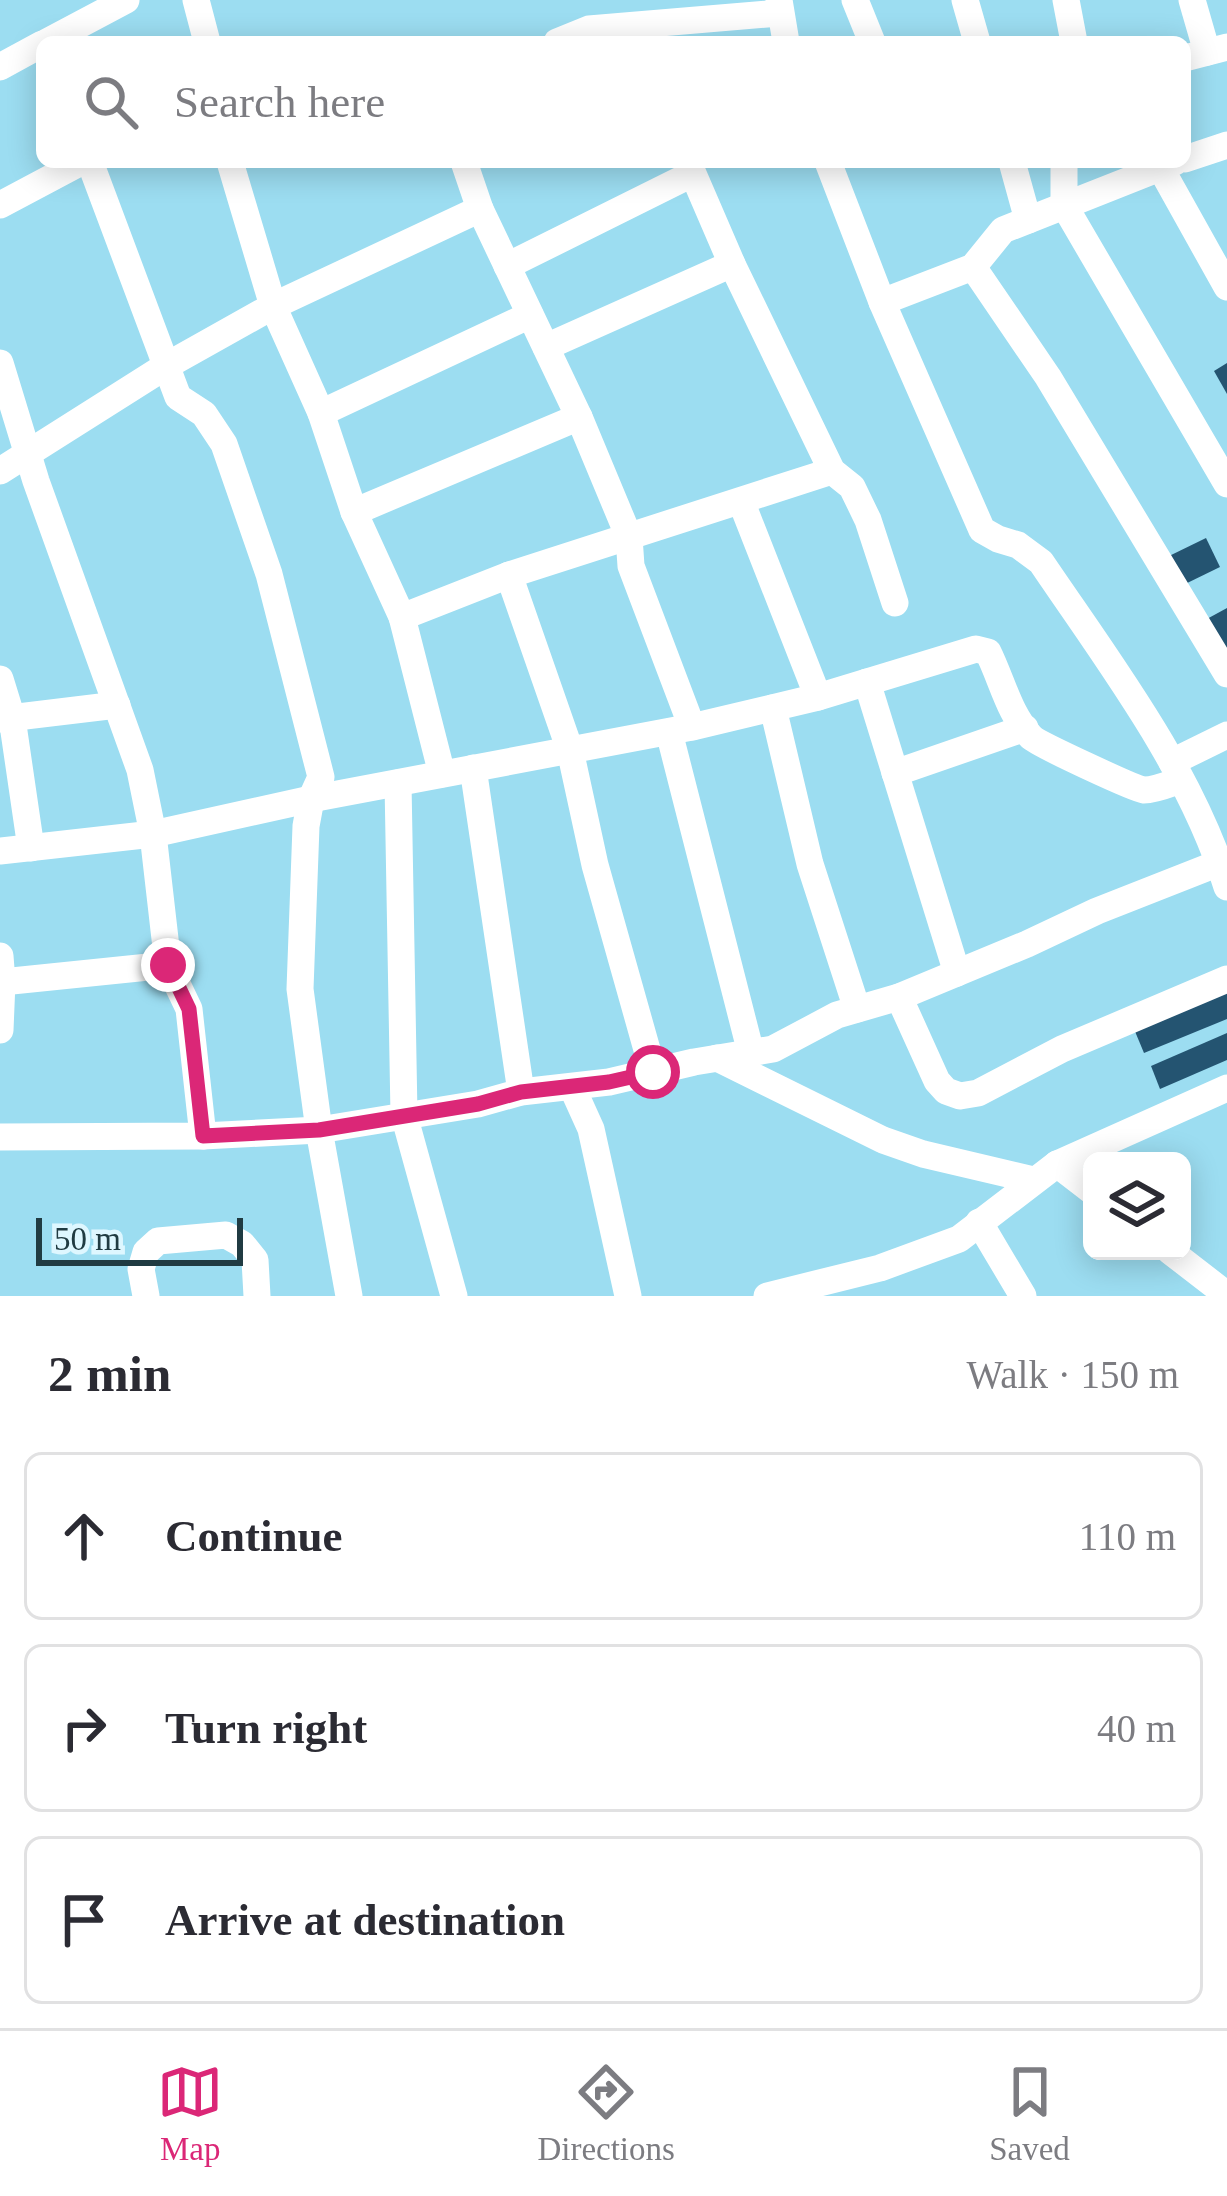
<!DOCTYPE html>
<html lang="en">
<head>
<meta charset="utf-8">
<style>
	body { margin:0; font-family:"Times New Roman",serif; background:#f7f7f7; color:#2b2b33 }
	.controls { position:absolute; right:36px; bottom:36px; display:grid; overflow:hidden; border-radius:18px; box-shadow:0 6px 30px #0003 }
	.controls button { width:108px; height:108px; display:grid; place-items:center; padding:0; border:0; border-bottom:3px solid #e1e1e2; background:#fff; color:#2b2b33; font:60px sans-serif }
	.scale { position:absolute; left:36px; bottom:30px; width:207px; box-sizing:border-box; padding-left:12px; border:6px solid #203b42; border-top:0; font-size:33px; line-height:42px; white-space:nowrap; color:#203b42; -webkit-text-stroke:9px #def7ff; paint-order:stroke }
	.stop { position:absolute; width:36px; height:36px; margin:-27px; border:9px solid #db2777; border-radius:50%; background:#fff }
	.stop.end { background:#db2777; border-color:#fff; box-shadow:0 3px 12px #0008 }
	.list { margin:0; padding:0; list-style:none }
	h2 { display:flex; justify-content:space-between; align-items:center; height:156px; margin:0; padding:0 48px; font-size:51px }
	h2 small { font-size:39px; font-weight:400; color:#7c7c81 }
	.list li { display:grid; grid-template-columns:78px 1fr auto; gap:36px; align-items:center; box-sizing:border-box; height:168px; margin:0 24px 24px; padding:0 24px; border:3px solid #e1e1e2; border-radius:18px }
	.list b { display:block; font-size:45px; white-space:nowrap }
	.list em { font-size:39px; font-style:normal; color:#7c7c81 }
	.icon { flex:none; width:66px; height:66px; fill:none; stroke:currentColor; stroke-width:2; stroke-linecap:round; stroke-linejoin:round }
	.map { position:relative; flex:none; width:1227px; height:1296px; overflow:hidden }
	.search { position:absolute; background:#fff; box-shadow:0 6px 30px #0003; left:36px; right:36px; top:36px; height:132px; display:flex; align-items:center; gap:30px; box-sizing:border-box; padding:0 42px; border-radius:18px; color:#7c7c81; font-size:45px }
	.sheet { height:732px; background:#fff }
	nav { display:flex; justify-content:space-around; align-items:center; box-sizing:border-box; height:168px; border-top:3px solid #e1e1e2; background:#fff; font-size:33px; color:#7c7c81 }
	nav a { display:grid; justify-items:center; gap:6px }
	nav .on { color:#db2777 }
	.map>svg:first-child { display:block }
	.building { fill:#245471 }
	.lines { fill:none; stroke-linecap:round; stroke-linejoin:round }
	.street { stroke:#fff; stroke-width:27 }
	.route { stroke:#db2777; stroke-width:15 }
</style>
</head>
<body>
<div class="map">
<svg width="1227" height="1296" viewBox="0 0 1227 1296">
	<rect width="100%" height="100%" fill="#9cddf1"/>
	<g class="building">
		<path d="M1227 363V394L1214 371Z"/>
		<path d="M1206 538 1220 567 1179 587 1165 558Z"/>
		<path d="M1227 608V658L1205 620Z"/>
		<path d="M1227 991V1019L1144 1053 1134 1029Z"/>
		<path d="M1227 1033V1060L1160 1089 1151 1066Z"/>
	</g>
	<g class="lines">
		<g class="street">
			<path d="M196 0 207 42"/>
			<path d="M779 0 786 42"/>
			<path d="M855 0 872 42"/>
			<path d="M965 0 977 42"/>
			<path d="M1066 0 1074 42"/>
			<path d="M1192 0 1207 52"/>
			<path d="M47 42 126 0"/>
			<path d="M557 42 589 29 779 13"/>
			<path d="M1185 58 1227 47"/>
			<path d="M0 67 42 44"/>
			<path d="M1185 159 1227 145"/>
			<path d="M90 162 178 397 204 414 224 444 269 574 321 777 311 799 306 826 300 989 319 1130 349 1296"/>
			<path d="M230 162 273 306 321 413 354 512 402 617 442 774"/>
			<path d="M464 162 480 209 579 417 629 537 631 566 692 727"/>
			<path d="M688 162 732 264 832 471 852 487 868 520 895 603"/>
			<path d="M828 162 882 302 982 530 998 539 1018 545 1041 562C1110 664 1190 768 1227 887"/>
			<path d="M1012 162 1028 220"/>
			<path d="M1064 162V205L1227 484"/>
			<path d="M1160 167 1227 287"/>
			<path d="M0 205 81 162"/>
			<path d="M507 266 692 174"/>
			<path d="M973 267 1048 377 1227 674"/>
			<path d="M882 302 973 267 1003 230 1175 162"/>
			<path d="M546 347 732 264"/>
			<path d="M0 363 36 481 140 770 153 834 168 965 189 1009 203 1136"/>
			<path d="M321 413 530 315"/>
			<path d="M0 471 166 366 273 306 480 209"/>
			<path d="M741 501 818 697"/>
			<path d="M354 512 579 417"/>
			<path d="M509 575 570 750 595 865 653 1071"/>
			<path d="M402 617 509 575 832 471"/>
			<path d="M0 679 12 718 31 848"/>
			<path d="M867 682 957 973"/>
			<path d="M773 708 810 864 857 1009"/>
			<path d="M0 719 117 705"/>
			<path d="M669 732 751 1053"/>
			<path d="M1172 762 1227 735"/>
			<path d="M473 768 521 1092"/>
			<path d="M895 773 1025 728"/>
			<path d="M398 783 404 1115 454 1296"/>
			<path d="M0 851 153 834 311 799 692 727 818 697 976 649 988 652C1002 680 1009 714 1031 737 1038 744 1135 789 1144 790 1156 790 1169 784 1181 780"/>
			<path d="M0 956 2 982 0 1030"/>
			<path d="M2 982 168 965"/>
			<path d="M899 997 937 1081 946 1091 960 1096 978 1093 1062 1049 1227 979"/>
			<path d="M717 1058 883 1140 923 1154 1033 1180"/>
			<path d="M572 1087 591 1129 628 1296"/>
			<path d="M0 1137 203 1136 319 1130 478 1104 521 1092 609 1082 694 1062 773 1049 837 1015 899 997 1027 944 1097 911 1219 863"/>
			<path d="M1057 1164 1092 1191"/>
			<path d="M979 1222 1023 1296"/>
			<path d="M1170 1251 1227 1295"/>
			<path d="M146 1296 141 1269 146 1252 158 1241 226 1235 242 1244 255 1260 257 1296"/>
			<path d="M767 1296 880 1268 959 1239 1057 1164 1227 1088"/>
		</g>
	</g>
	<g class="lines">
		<path class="route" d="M168 965 189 1009 203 1136 319 1130 478 1104 521 1092 609 1082 653 1072"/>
	</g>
</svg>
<div class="controls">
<button><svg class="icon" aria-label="layers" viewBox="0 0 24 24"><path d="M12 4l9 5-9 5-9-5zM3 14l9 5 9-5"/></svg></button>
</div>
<div class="scale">50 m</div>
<div class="stop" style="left:653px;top:1072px"></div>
<div class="stop end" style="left:168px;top:965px"></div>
<div class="search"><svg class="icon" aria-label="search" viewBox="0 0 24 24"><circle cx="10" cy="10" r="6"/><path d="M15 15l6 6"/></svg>Search here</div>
</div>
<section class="sheet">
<h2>2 min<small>Walk · 150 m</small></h2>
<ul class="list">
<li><svg class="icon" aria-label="ahead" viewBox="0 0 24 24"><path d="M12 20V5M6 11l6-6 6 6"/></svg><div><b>Continue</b></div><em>110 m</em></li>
<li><svg class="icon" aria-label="right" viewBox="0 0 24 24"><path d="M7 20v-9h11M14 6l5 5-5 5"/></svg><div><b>Turn right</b></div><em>40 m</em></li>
<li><svg class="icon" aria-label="arrive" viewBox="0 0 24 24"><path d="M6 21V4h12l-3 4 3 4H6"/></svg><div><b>Arrive at destination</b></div></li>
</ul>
</section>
<nav>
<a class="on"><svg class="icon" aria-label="map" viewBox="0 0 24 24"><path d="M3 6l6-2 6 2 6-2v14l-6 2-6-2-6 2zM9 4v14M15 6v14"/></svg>Map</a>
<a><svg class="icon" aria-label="directions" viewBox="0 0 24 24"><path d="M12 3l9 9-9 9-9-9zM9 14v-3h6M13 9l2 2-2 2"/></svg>Directions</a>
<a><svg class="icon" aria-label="saved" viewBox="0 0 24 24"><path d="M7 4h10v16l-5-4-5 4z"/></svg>Saved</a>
</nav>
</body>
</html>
